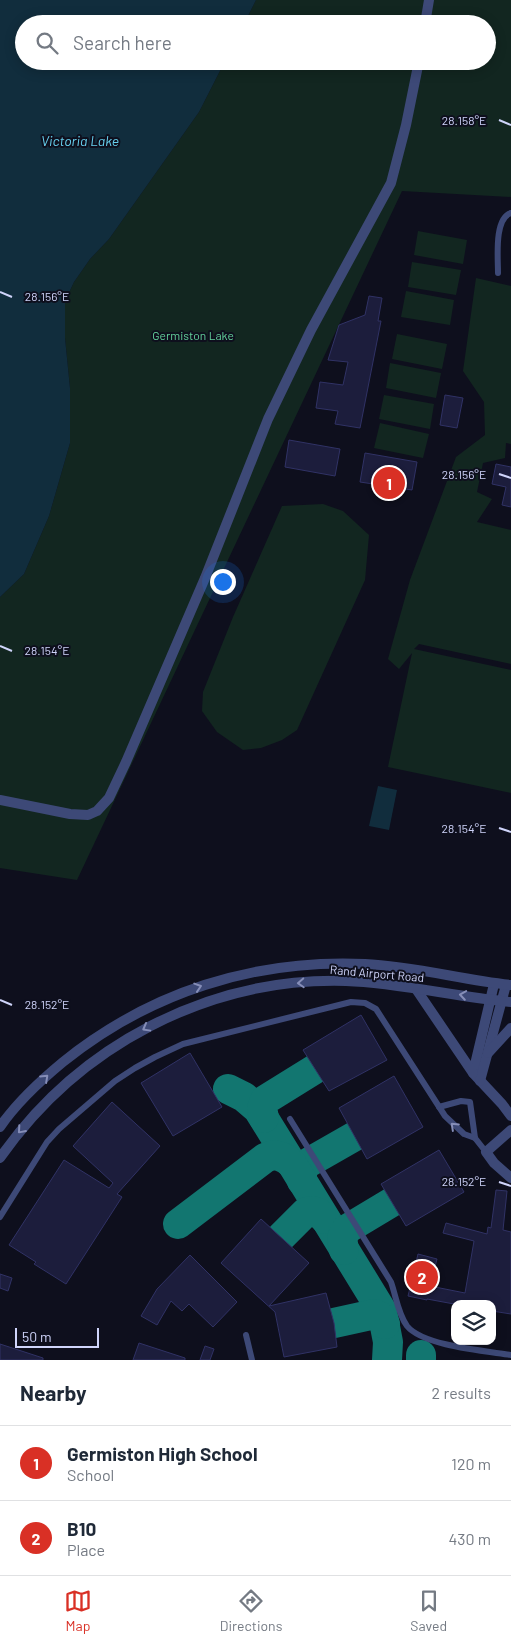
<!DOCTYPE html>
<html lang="en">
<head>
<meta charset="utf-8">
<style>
	body { margin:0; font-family:Barlow,sans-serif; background:#f6f6f7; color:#1f2937 }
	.controls { position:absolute; right:15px; bottom:15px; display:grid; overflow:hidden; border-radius:10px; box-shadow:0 2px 12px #0003 }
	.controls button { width:45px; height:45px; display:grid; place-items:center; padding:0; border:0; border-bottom:1px solid #e0e1e3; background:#fff; color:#1f2937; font:25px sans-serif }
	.scale { position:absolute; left:15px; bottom:12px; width:84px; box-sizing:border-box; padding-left:5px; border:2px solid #cfd4fa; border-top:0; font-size:14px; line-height:18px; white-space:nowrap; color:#cfd4fa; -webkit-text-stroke:4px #0e0f1d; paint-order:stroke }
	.you { position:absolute; left:222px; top:581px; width:18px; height:18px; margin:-12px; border:4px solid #fff; border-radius:50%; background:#1a73e8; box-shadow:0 0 0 8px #1a73e833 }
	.badge { display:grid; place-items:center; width:32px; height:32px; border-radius:50%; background:#d93025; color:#fff; font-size:16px; font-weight:700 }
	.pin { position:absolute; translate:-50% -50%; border:2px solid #fff; box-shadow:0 1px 5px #0006 }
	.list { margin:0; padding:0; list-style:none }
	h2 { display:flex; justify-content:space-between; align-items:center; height:65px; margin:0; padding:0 20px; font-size:21px }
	h2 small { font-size:16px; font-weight:400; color:#747a83 }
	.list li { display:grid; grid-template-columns:32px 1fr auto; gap:15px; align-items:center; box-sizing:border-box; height:75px; padding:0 20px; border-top:1px solid #e0e1e3 }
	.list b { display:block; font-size:19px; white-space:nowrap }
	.list p { margin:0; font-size:16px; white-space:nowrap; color:#747a83 }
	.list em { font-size:16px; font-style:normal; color:#747a83 }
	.icon { flex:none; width:28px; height:28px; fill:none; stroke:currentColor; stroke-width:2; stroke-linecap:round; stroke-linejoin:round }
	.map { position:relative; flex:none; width:511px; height:1360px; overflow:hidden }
	.search { position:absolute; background:#fff; box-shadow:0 2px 12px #0003; left:15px; right:15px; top:15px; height:55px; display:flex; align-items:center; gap:12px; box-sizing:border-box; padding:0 18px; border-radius:28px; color:#747a83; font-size:19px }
	.sheet { height:215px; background:#fff }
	nav { display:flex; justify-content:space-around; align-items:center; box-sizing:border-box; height:70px; border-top:1px solid #e0e1e3; background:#fff; font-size:14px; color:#747a83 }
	nav a { display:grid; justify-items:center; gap:2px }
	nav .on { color:#d93025 }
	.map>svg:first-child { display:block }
	.green { fill:#122620 }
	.water { fill:#112d3d }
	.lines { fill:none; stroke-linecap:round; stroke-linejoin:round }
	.taxiway { stroke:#127670; stroke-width:30 }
	.building { fill:#1c1d3c; stroke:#303265 }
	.service { stroke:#3d4977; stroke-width:6 }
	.minor { stroke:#3d4977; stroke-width:10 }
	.tertiary { stroke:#3d4977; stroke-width:10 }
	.oneway { stroke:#868eb8 }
	.ticks { fill:none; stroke:#cfd4fa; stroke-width:2 }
	.labels { text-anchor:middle; stroke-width:4; stroke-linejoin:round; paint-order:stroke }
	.park-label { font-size:12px; fill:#63d29c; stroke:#0e0f1d }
	.street-label { font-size:12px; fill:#cfd4fa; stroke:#0e0f1d }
	.water-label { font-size:14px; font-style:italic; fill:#67d1ef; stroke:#0e0f1d }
	.ticks-label { font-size:12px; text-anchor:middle; fill:#cfd4fa; stroke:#0e0f1d; stroke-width:4; stroke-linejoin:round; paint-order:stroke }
</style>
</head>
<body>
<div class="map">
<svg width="511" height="1360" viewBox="0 0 511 1360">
	<rect width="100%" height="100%" fill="#0e0f1d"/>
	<g class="green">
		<path d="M256 0H511V197L402 191 77 880 0 868V597L24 574 49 516 70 443V388L65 338V301L74 282 90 259 109 239 199 112 225 61H487V24H244Z"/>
		<path d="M418 231 467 240 463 264 414 255Z"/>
		<path d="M412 262 461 270 456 295 408 287Z"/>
		<path d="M476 278 511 286V444L506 443 505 458 483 463 477 492 492 499 477 522 511 530V664L419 644 414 649 511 670V793L388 767 412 653 399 669 388 659 410 580 456 457 485 435 484 402 463 371Z"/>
		<path d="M406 291 454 300 450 325 401 317Z"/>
		<path d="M397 334 447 344 442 369 392 359Z"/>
		<path d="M390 363 441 373 436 398 386 388Z"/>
		<path d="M384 395 434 404 430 429 379 419Z"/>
		<path d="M380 423 429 434 423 458 374 448Z"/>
		<path d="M323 504 343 511 369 535 365 580 297 730 282 740 261 748 243 750 217 732 202 711 203 692 233 617 282 506Z"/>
	</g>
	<g class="water">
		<path d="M0 0H256L244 24H24V61H225L199 112 109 239 90 259 74 282 65 301V338L70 388V443L49 516 24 574 0 597Z"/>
		<path d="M378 786 397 790 389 830 369 826Z"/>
	</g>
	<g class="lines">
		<g class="taxiway">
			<path d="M228 1089 244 1097 258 1109 292 1164"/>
			<path d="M264 1118 262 1108 265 1100 315 1069"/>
			<path d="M302 1181V1171L306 1164 355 1136"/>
			<path d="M178 1224 265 1158C275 1153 284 1156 292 1164L382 1311 388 1342 387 1360"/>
			<path d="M281 1237 306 1212C314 1210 320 1213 325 1219"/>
			<path d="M344 1250 342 1238 347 1229 392 1202"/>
			<path d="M334 1323 375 1314 381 1317 385 1324"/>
			<path d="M421 1360V1355"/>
		</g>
	</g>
	<g class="building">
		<path d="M369 296 382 298 378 321H381L360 428 335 424 338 411 316 408 320 382 343 385 348 362 328 360 339 325 365 315Z"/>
		<path d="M445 395 463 398 457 428 440 425Z"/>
		<path d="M289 440 340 449 335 476 285 467Z"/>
		<path d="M365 453 417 462 412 490 360 482Z"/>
		<path d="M496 464 511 467V507L502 505 506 487 492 484Z"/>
		<path d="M361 1015 387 1060 329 1091 303 1050Z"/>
		<path d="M190 1053 222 1107 173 1136 141 1083Z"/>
		<path d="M394 1076 423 1127 367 1159 339 1108Z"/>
		<path d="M112 1102 160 1146 117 1194 122 1197 66 1284 34 1264 36 1262 9 1245 64 1160 109 1188 113 1183 73 1146Z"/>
		<path d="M439 1150 464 1192 406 1226 381 1184Z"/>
		<path d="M496 1190 507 1191 503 1230 511 1232V1314L492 1311V1304H454L427 1299V1300L408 1296 418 1254 437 1259 430 1286 465 1293 474 1241 443 1233 446 1223 487 1234 488 1227 491 1228Z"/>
		<path d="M261 1219 309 1263 269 1306 326 1293 334 1323 337 1347 284 1357 275 1312 221 1263Z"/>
		<path d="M190 1255 237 1302 213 1327 189 1304 182 1311 171 1301 157 1325 141 1316 157 1289Z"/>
		<path d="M0 1274 12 1278 8 1291 0 1288Z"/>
		<path d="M139 1343 185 1358V1360H133Z"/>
		<path d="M0 1344 43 1358V1360H0Z"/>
		<path d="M205 1346 214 1349 210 1360H200Z"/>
	</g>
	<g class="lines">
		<g class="service">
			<path d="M498 273C498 258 494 218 511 213"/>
			<path d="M439 1107 461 1101 470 1102 475 1138 486 1152"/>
			<path d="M290 1119 391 1282C396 1296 398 1314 407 1326 423 1346 486 1351 511 1355"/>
			<path d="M0 1217 47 1142 59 1129 115 1081 135 1068 155 1057 183 1044 351 1002 365 1003 376 1009 445 1116 464 1134 475 1138"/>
			<path d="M246 1335 252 1360"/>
		</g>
		<g class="minor">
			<path d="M425 24 429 0"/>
			<path d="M0 800 70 814 88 815 97 811 109 798 126 762 205 578 268 419 311 330 391 183 406 125 419 61"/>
			<path d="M494 984 473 1073 502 1104 511 1116"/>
			<path d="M480 1081 506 985"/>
			<path d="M511 1130 486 1152 494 1163 511 1178"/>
		</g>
		<g class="tertiary">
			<path d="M416 989 473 1073"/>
			<path d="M488 1053 511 1028"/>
			<path d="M0 1127C17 1102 40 1081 63 1062 150 992 254 959 365 964 414 966 462 980 511 985"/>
			<path d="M0 1158C78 1046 208 977 346 981 401 983 456 997 511 1002"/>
		</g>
	</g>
	<defs><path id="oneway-chevron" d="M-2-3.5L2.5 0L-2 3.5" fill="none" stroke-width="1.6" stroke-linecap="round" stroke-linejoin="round" transform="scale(1.25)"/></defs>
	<g class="oneway">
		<use href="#oneway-chevron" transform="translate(301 983) rotate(177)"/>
		<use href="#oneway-chevron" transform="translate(198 987) rotate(-18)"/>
		<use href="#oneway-chevron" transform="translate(463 995) rotate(-171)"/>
		<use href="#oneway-chevron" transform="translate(146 1028) rotate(151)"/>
		<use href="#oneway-chevron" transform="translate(45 1078) rotate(-43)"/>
		<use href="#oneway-chevron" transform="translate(454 1126) rotate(-137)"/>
		<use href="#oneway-chevron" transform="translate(21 1130) rotate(131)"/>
	</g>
	<path class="ticks" d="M499 120 511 125M0 292 12 297M499 474 511 478M0 646 12 651M499 828 511 832M0 1000 12 1005M499 1182 511 1186"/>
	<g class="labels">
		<g class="park-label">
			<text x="193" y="340">Germiston Lake</text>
		</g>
		<g class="street-label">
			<text transform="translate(377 974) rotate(5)" y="4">Rand Airport Road</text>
		</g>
		<g class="water-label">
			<text x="80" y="146">Victoria Lake</text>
		</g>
	</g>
	<g class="ticks-label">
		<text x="464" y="125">28.158°E</text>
		<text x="47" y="301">28.156°E</text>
		<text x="464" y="479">28.156°E</text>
		<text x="47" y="655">28.154°E</text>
		<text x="464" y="833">28.154°E</text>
		<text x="47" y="1009">28.152°E</text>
		<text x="464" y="1186">28.152°E</text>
	</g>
</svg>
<div class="controls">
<button><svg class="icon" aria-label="layers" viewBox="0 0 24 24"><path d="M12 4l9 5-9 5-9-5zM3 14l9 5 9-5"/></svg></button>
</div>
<div class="scale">50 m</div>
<div class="you"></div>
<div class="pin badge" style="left:389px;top:483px">1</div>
<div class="pin badge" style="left:422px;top:1277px">2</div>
<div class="search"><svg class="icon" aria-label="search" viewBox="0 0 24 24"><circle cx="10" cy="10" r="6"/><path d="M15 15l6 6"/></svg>Search here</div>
</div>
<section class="sheet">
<h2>Nearby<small>2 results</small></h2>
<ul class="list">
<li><span class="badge">1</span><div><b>Germiston High School</b><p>School</p></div><em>120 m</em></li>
<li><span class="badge">2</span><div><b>B10</b><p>Place</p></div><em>430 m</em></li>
</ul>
</section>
<nav>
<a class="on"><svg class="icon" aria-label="map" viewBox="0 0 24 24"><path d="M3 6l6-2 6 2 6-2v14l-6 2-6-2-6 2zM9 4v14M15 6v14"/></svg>Map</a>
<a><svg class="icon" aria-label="directions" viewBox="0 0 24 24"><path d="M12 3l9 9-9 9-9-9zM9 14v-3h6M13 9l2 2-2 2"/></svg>Directions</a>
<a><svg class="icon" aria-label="saved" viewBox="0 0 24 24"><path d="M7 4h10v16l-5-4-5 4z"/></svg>Saved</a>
</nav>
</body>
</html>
